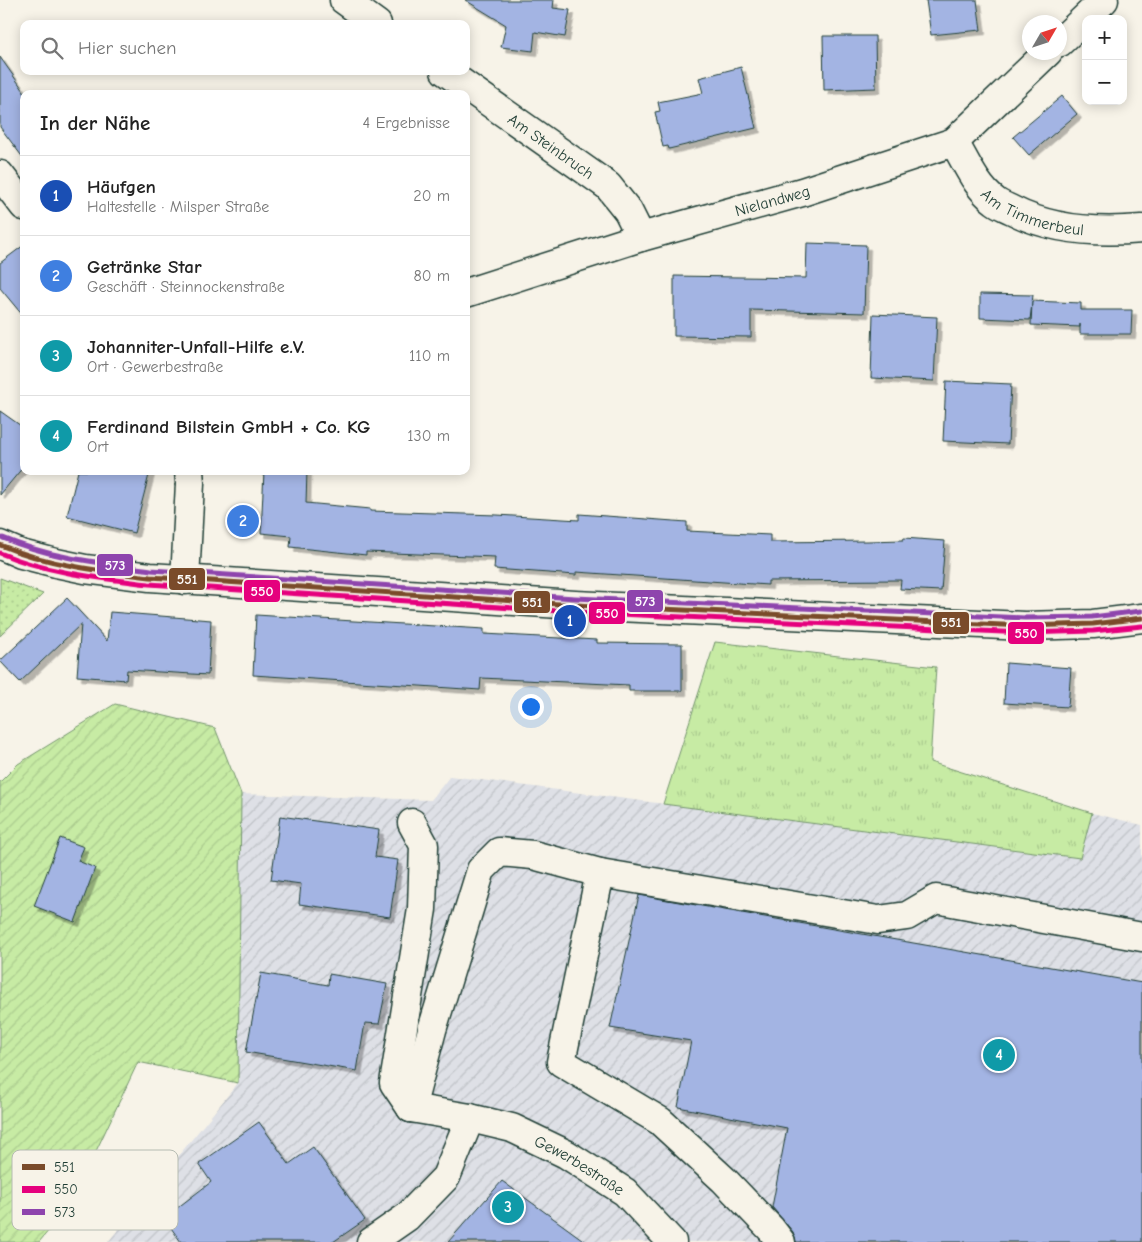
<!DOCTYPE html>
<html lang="de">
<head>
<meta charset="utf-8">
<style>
	body { margin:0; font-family:"Comic Neue",sans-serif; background:#f2f2f2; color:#222 }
	.controls { position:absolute; right:15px; top:15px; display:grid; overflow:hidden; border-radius:10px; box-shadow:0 2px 12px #0003 }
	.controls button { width:45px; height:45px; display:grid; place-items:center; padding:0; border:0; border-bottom:1px solid #e0e0e0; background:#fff; color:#222; font:25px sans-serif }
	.compass { position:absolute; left:1022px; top:15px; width:45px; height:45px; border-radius:50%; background:#fff; box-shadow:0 2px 12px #0003; rotate:51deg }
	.you { position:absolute; left:530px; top:706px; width:18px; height:18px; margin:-12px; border:4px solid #fff; border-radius:50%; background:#1a73e8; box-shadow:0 0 0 8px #1a73e833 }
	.badge { display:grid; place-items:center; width:32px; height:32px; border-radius:50%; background:#111827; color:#fff; font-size:16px; font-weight:700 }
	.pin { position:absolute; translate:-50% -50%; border:2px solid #fff; box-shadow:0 1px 5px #0006 }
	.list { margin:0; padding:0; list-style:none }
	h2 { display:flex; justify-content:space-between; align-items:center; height:65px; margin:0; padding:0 20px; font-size:21px }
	h2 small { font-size:16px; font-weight:400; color:#767676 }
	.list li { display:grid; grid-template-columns:32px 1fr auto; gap:15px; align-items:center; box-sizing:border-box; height:80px; padding:0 20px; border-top:1px solid #e0e0e0 }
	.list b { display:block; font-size:19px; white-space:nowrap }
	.list p { margin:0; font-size:16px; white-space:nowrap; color:#767676 }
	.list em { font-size:16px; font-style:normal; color:#767676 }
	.icon { flex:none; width:28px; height:28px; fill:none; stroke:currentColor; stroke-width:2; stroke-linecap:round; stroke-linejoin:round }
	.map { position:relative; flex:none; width:1142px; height:1242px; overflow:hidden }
	.search { position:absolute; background:#fff; box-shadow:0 2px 12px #0003; left:20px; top:20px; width:450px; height:55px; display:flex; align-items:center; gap:12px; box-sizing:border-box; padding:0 18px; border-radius:10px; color:#767676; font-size:19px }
	.panel { position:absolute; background:#fff; box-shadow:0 2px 12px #0003; left:20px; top:90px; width:450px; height:385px; border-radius:10px }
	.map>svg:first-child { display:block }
	.industrial { fill:url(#industrial-furrows) }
	.grass { fill:url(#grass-tufts); stroke:#73946c }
	.park { fill:url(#park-dots); stroke:#73946c }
	.garden { fill:url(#garden-furrows); stroke:#73946c }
	.building { fill:#a3b4e3; stroke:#1f3d34; filter:url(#shadow) }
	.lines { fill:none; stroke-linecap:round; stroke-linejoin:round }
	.minor-casing { stroke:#1f3d34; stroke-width:31 }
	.minor { stroke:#f7f3e8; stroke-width:28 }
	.bus-1-casing { stroke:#f7f3e8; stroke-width:9 }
	.bus-2-casing { stroke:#f7f3e8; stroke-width:9 }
	.bus-3-casing { stroke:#f7f3e8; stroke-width:9 }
	.bus-1 { stroke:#7a4b2a; stroke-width:5 }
	.bus-2 { stroke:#e5007d; stroke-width:5 }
	.bus-3 { stroke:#8e44ad; stroke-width:5 }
	.labels { text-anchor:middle; stroke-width:4; stroke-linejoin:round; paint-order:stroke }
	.street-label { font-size:16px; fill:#1f3d34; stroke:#f7f3e8 }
	.key { fill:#f7f3e8; stroke:#b6bcb2; stroke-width:1 }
	.key-label { font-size:14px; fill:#1f3d34 }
	.line-badge { stroke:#f7f3e8; stroke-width:2 }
	.badge-label { font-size:14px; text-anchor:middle; font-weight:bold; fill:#fff }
</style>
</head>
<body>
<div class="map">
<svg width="1142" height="1242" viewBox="0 0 1142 1242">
	<defs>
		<pattern id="industrial-furrows" width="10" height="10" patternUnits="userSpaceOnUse" patternTransform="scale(1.25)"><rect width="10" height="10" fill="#dee0e6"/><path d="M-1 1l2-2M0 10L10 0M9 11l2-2" fill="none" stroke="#bec1c6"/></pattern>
		<pattern id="grass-tufts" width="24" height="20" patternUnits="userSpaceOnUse" patternTransform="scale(1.25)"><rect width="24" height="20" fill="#c7eba4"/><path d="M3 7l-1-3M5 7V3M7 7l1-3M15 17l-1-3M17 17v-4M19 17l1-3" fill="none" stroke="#aaca8e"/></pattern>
		<pattern id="park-dots" width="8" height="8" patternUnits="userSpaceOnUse" patternTransform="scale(1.25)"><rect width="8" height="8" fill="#c7eba4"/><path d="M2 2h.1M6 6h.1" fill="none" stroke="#aaca8e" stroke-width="1.8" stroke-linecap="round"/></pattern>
		<pattern id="garden-furrows" width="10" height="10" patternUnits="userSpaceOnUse" patternTransform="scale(1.25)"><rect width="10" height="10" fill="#c7eba4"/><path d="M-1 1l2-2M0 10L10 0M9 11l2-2" fill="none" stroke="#aaca8e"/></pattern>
		<filter id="shadow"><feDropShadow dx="4.5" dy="4.5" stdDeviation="0" flood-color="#0004"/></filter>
	</defs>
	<rect width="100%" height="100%" fill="#f7f3e8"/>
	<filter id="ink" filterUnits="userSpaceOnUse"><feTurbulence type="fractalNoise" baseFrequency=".02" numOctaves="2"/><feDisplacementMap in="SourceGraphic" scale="10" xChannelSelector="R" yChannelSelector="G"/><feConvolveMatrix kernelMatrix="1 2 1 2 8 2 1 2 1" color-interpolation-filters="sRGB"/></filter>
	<g filter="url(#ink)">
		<path class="industrial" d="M450 776 1080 858 1092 813 1142 825V1242H108L238 1083 241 794 431 800Z"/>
		<path class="grass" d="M715 642 936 667 930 762 1092 813 1080 858 663 804Z"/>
		<path class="park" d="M0 578 43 594 0 636Z"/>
		<path class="garden" d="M115 704 215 728 241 794 238 1083 138 1062 71 1204 39 1242H0V782L18 764Z"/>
		<g class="building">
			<path d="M465 0H554L553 8 570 10 565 37 535 32 533 51 501 47 506 25Z"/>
			<path d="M926 0H977L981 30 931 35Z"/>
			<path d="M823 36H875L876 88 824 90Z"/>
			<path d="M0 57 24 91V159L0 127Z"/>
			<path d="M741 67 756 128 669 149 668 146 663 147 655 112 660 111 658 102 703 93 699 78Z"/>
			<path d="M1062 96 1077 114 1029 155 1013 137Z"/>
			<path d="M807 243 866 245 864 313 751 310V337L674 336V276L806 278Z"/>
			<path d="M24 245V317L0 288V263Z"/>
			<path d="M980 294 1033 295 1030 320 980 318Z"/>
			<path d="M1032 301 1081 303V310H1132L1131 334H1080V324V327L1031 325Z"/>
			<path d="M873 314 937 317 934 381 871 378Z"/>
			<path d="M946 381 1011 384 1008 444 943 441Z"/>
			<path d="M0 411 24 428V466L0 495Z"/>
			<path d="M78 471H150L134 533 67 516Z"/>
			<path d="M264 471H307L306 503 370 509V511L497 515 579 520V514L687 522V531L770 535V542L868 541 903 540 904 538 945 541 941 591 900 589 901 580 768 581V585L576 572V575L494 569 495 557 366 552V555L290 547 291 536 261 533Z"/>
			<path d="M67 598 107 641 110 612 211 620 208 675 127 670 126 680 77 676 81 624 20 682 0 661Z"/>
			<path d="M256 615 484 629V634L597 640V643L682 644V691H629V685L481 678 480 690 253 675Z"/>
			<path d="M1006 663 1071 668 1068 707 1004 703Z"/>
			<path d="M280 816 379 830 375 857 398 860 390 917 299 904 301 884 271 880Z"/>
			<path d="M60 838 84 847 78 861 95 868 75 922 34 906Z"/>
			<path d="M639 895 1142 983V1242H796L793 1232 772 1207 787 1128 678 1107 691 1041 610 1028Z"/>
			<path d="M261 973 328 985 329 974 387 984 379 1024 365 1023 357 1071 246 1052Z"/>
			<path d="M259 1122 289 1164 313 1147 365 1220 333 1242H181L164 1218 211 1182 199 1164Z"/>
			<path d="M502 1181 586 1242H448Z"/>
		</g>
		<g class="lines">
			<defs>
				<g id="minor">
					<path d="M344 0 377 24"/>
					<path d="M1060 42 1104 0"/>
					<path id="s1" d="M445 71 608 186 628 211 641 237"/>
					<path id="s2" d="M954 142C966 162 976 187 995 201 1000 205 1006 207 1012 210 1051 230 1098 233 1142 229"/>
					<path d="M0 175 24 206"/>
					<path id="s3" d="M466 293 641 237 802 192 954 142 1048 52"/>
					<path d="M0 545 21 554 56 563 85 569 150 577 575 605 1025 626 1093 624 1142 618"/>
					<path d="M185 580 190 483 189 471"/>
					<path d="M411 1108 432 1030 481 870 499 852 533 855 600 873"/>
					<path id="s4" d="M411 1108 470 1118 512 1128 566 1154 625 1192 672 1242"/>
					<path d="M411 1108 394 1083 422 909 424 845 412 823"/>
					<path d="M371 1242 407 1217 446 1177 470 1118"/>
					<path d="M781 1242 771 1229 724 1180 660 1121 561 1062 600 873 878 920 907 916 936 899 1142 937"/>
				</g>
			</defs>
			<use href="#minor" class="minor-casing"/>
			<use href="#minor" class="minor"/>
			<defs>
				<path id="bus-1" d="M0 545C48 565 99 571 150 577L575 605 1025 626 1093 624 1142 618"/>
				<path id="bus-2" d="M0 553C47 573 99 578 149 584L575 612 1025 633 1093 631 1142 626"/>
				<path id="bus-3" d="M3 538C50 558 100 563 151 570L575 598 1025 618 1092 617 1141 611"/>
			</defs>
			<use href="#bus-1" class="bus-1-casing"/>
			<use href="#bus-2" class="bus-2-casing"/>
			<use href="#bus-3" class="bus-3-casing"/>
			<use href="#bus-1" class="bus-1"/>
			<use href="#bus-2" class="bus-2"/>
			<use href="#bus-3" class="bus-3"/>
		</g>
	</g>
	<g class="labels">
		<g class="street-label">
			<text dy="6" stroke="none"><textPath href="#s1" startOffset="130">Am Steinbruch</textPath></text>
			<text dy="6" stroke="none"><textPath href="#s3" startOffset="320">Nielandweg</textPath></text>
			<text dy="6" stroke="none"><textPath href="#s2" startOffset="112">Am Timmerbeul</textPath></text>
			<text dy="6" stroke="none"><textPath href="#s4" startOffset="180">Gewerbestraße</textPath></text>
		</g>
	</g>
	<rect x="12" y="1150" width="166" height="80" rx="8" class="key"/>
	<rect x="22" y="1164" width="23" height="6" fill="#7a4b2a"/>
	<rect x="22" y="1186" width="23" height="7" fill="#e5007d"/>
	<rect x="22" y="1209" width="23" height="6" fill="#8e44ad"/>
	<g class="key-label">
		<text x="54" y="1172">551</text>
		<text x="54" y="1194">550</text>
		<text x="54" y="1217">573</text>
	</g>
	<g class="line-badge">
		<rect x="96" y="553" width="38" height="24" rx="5" fill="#8e44ad"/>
		<rect x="168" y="567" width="38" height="24" rx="5" fill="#7a4b2a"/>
		<rect x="243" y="579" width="38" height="24" rx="5" fill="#e5007d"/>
		<rect x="626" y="589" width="38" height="24" rx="5" fill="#8e44ad"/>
		<rect x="513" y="590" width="38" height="24" rx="5" fill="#7a4b2a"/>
		<rect x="588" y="601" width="38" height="24" rx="5" fill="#e5007d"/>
		<rect x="932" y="611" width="38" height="24" rx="5" fill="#7a4b2a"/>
		<rect x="1007" y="621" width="38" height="24" rx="5" fill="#e5007d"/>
	</g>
	<g class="badge-label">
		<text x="115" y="570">573</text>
		<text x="187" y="584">551</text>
		<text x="262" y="596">550</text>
		<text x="645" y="606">573</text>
		<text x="532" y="607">551</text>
		<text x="607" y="618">550</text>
		<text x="951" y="627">551</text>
		<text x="1026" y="638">550</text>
	</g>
</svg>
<div class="controls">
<button>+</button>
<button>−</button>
</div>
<svg class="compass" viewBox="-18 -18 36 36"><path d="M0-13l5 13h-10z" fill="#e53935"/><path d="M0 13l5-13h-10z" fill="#767676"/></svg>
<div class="you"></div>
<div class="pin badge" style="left:570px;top:621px;background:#1a4fb4">1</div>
<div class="pin badge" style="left:243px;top:521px;background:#3f7fe0">2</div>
<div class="pin badge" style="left:508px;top:1207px;background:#0f9aa8">3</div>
<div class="pin badge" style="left:999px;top:1055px;background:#0f9aa8">4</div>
<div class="search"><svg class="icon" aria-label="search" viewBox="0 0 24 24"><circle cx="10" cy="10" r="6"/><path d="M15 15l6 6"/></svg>Hier suchen</div>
<section class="panel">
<h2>In der Nähe<small>4 Ergebnisse</small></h2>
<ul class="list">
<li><span class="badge" style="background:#1a4fb4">1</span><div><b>Häufgen</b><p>Haltestelle · Milsper Straße</p></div><em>20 m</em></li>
<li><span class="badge" style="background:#3f7fe0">2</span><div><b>Getränke Star</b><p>Geschäft · Steinnockenstraße</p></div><em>80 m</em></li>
<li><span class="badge" style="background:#0f9aa8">3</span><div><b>Johanniter-Unfall-Hilfe e.V.</b><p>Ort · Gewerbestraße</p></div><em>110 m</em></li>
<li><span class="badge" style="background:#0f9aa8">4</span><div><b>Ferdinand Bilstein GmbH + Co. KG</b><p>Ort</p></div><em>130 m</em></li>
</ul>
</section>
</div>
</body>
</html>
